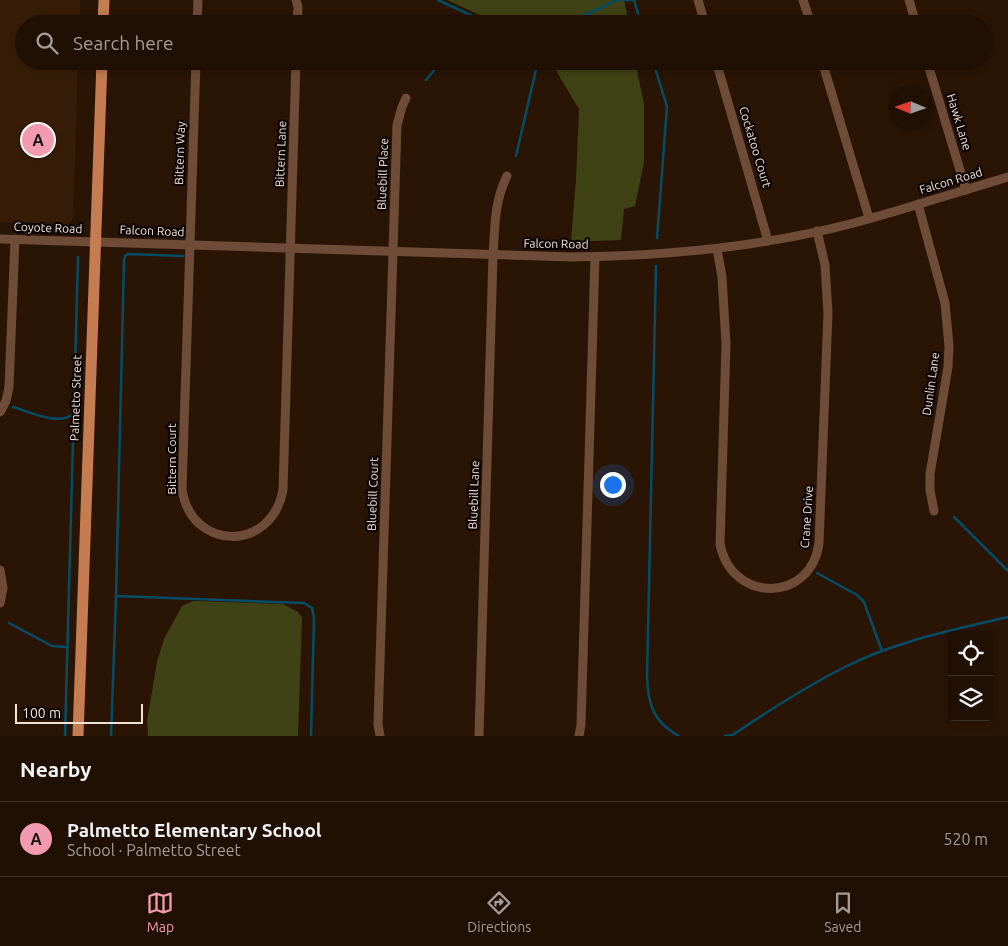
<!DOCTYPE html>
<html lang="en">
<head>
<meta charset="utf-8">
<style>
	body { margin:0; font-family:Ubuntu,sans-serif; background:#28190e; color:#f1f3f6 }
	.controls { position:absolute; right:15px; bottom:15px; display:grid; overflow:hidden; border-radius:5px; box-shadow:0 2px 8px #0003 }
	.controls button { width:45px; height:45px; display:grid; place-items:center; padding:0; border:0; border-bottom:1px solid #3d3026; background:#201004; color:#f1f3f6; font:25px sans-serif }
	.compass { position:absolute; left:888px; top:85px; width:45px; height:45px; border-radius:50%; background:#201004; box-shadow:0 2px 8px #0003; rotate:272deg }
	.scale { position:absolute; left:15px; bottom:12px; width:128px; box-sizing:border-box; padding-left:5px; border:2px solid #f1e2d8; border-top:0; font-size:14px; line-height:18px; white-space:nowrap; color:#f1e2d8; -webkit-text-stroke:4px #0c0401; paint-order:stroke }
	.you { position:absolute; left:612px; top:484px; width:18px; height:18px; margin:-12px; border:4px solid #fff; border-radius:50%; background:#1a73e8; box-shadow:0 0 0 8px #1a73e833 }
	.badge { display:grid; place-items:center; width:32px; height:32px; border-radius:50%; background:#f29ab0; color:#111; font-size:16px; font-weight:700 }
	.pin { position:absolute; translate:-50% -50%; border:2px solid #fff; box-shadow:0 1px 5px #0006 }
	.list { margin:0; padding:0; list-style:none }
	h2 { display:flex; justify-content:space-between; align-items:center; height:65px; margin:0; padding:0 20px; font-size:21px }
	h2 small { font-size:16px; font-weight:400; color:#a29d9a }
	.list li { display:grid; grid-template-columns:32px 1fr auto; gap:15px; align-items:center; box-sizing:border-box; height:75px; padding:0 20px; border-top:1px solid #3d3026 }
	.list b { display:block; font-size:19px; white-space:nowrap }
	.list p { margin:0; font-size:16px; white-space:nowrap; color:#a29d9a }
	.list em { font-size:16px; font-style:normal; color:#a29d9a }
	.icon { flex:none; width:28px; height:28px; fill:none; stroke:currentColor; stroke-width:2; stroke-linecap:round; stroke-linejoin:round }
	.map { position:relative; flex:none; width:1008px; height:736px; overflow:hidden }
	.search { position:absolute; background:#201004; box-shadow:0 2px 8px #0003; left:15px; right:15px; top:15px; height:55px; display:flex; align-items:center; gap:12px; box-sizing:border-box; padding:0 18px; border-radius:28px; color:#a29d9a; font-size:19px }
	.sheet { height:140px; background:#201004 }
	nav { display:flex; justify-content:space-around; align-items:center; box-sizing:border-box; height:70px; border-top:1px solid #3d3026; background:#201004; font-size:14px; color:#a29d9a }
	nav a { display:grid; justify-items:center; gap:2px }
	nav .on { color:#f29ab0 }
	.map>svg:first-child { display:block }
	.built { fill:#371d07 }
	.green { fill:#3f4214 }
	.lines { fill:none; stroke-linecap:round; stroke-linejoin:round }
	.stream { stroke:#054d67; stroke-width:2.5 }
	.minor { stroke:#6f4c38; stroke-width:9 }
	.major { stroke:#c47c50; stroke-width:11 }
	.labels { text-anchor:middle; stroke-width:4.5; stroke-linejoin:round; paint-order:stroke }
	.street-label { font-size:12px; fill:#f1e2d8; stroke:#0c0401 }
</style>
</head>
<body>
<div class="map">
<svg width="1008" height="736" viewBox="0 0 1008 736">
	<rect width="100%" height="100%" fill="#2a1505"/>
	<path class="built" d="M0 0H80V24H24V61H78L73 219 67 224 0 222Z"/>
	<g class="green">
		<path d="M447 0H624L629 24H499Z"/>
		<path d="M553 61H635L644 104V162L635 206 624 209 621 240 571 242 576 179 579 109 558 74Z"/>
		<path d="M193 601 283 604 298 612 302 618 298 736H148L147 721 157 662 164 639 182 606Z"/>
	</g>
	<g class="lines">
		<g class="stream">
			<path d="M438 0 490 24"/>
			<path d="M634 0 641 24"/>
			<path d="M566 24 617 0H634"/>
			<path d="M653 61 667 107 657 238"/>
			<path d="M426 80 442 61"/>
			<path d="M516 156 538 61"/>
			<path d="M656 266 647 677C648 704 653 722 679 736"/>
			<path d="M13 407C31 412 57 426 74 414"/>
			<path d="M954 517 1008 571"/>
			<path d="M817 573 857 595 864 602 882 651"/>
			<path d="M116 596 304 603 312 608 314 618 311 736"/>
			<path d="M9 623 52 646 66 647"/>
			<path d="M65 736 78 257"/>
			<path d="M111 736 116 596 124 261 125 256 128 254 183 256"/>
			<path d="M725 736 732 735"/>
			<path d="M731 736C768 711 805 687 845 667 896 641 953 630 1008 617"/>
		</g>
		<g class="minor">
			<path d="M296 0 298 7 297 24"/>
			<path d="M698 0 705 24"/>
			<path d="M803 0 811 24"/>
			<path d="M909 0 916 24"/>
			<path d="M197 24 198 0"/>
			<path d="M196 61 182 489C191 552 272 552 283 490L296 61"/>
			<path d="M716 61 768 241"/>
			<path d="M822 61 869 218"/>
			<path d="M927 61 966 190"/>
			<path d="M918 204 945 303 949 346 948 367 930 474V490L934 511"/>
			<path d="M0 239 571 257C667 256 762 247 854 223 906 209 957 192 1008 177"/>
			<path d="M717 249 722 277 726 344 720 544C731 603 811 604 819 543L828 313 825 265 817 231"/>
			<path d="M0 412 6 401 9 387 15 239"/>
			<path d="M0 570 3 588 0 603"/>
			<path d="M380 736 378 724 397 125 402 107 406 98"/>
			<path d="M479 736 493 255C495 227 494 202 507 176"/>
			<path d="M579 736 581 725 595 257"/>
		</g>
		<g class="major">
			<path d="M103 24 104 0"/>
			<path d="M78 736 102 61"/>
		</g>
	</g>
	<g class="labels">
		<g class="street-label">
			<text transform="translate(959 122) rotate(73)" y="4">Hawk Lane</text>
			<text transform="translate(755 147) rotate(73)" y="4">Cockatoo Court</text>
			<text transform="translate(180 153) rotate(-88)" y="4">Bittern Way</text>
			<text transform="translate(281 154) rotate(-88)" y="4">Bittern Lane</text>
			<text transform="translate(383 174) rotate(-88)" y="4">Bluebill Place</text>
			<text transform="translate(951 181) rotate(-17)" y="4">Falcon Road</text>
			<text transform="translate(48 228) rotate(2)" y="4">Coyote Road</text>
			<text transform="translate(152 231) rotate(2)" y="4">Falcon Road</text>
			<text transform="translate(556 244) rotate(1)" y="4">Falcon Road</text>
			<text transform="translate(931 384) rotate(-82)" y="4">Dunlin Lane</text>
			<text transform="translate(76 398) rotate(-88)" y="4">Palmetto Street</text>
			<text transform="translate(172 459) rotate(-90)" y="4">Bittern Court</text>
			<text transform="translate(373 494) rotate(-88)" y="4">Bluebill Court</text>
			<text transform="translate(474 495) rotate(-88)" y="4">Bluebill Lane</text>
			<text transform="translate(807 517) rotate(-86)" y="4">Crane Drive</text>
		</g>
	</g>
</svg>
<div class="controls">
<button><svg class="icon" aria-label="locate" viewBox="0 0 24 24"><circle cx="12" cy="12" r="6"/><path d="M12 2v4M12 18v4M2 12h4M18 12h4"/></svg></button>
<button><svg class="icon" aria-label="layers" viewBox="0 0 24 24"><path d="M12 4l9 5-9 5-9-5zM3 14l9 5 9-5"/></svg></button>
</div>
<svg class="compass" viewBox="-18 -18 36 36"><path d="M0-13l5 13h-10z" fill="#e53935"/><path d="M0 13l5-13h-10z" fill="#a29d9a"/></svg>
<div class="scale">100 m</div>
<div class="you"></div>
<div class="pin badge" style="left:38px;top:140px">A</div>
<div class="search"><svg class="icon" aria-label="search" viewBox="0 0 24 24"><circle cx="10" cy="10" r="6"/><path d="M15 15l6 6"/></svg>Search here</div>
</div>
<section class="sheet">
<h2>Nearby<small></small></h2>
<ul class="list">
<li><span class="badge">A</span><div><b>Palmetto Elementary School</b><p>School · Palmetto Street</p></div><em>520 m</em></li>
</ul>
</section>
<nav>
<a class="on"><svg class="icon" aria-label="map" viewBox="0 0 24 24"><path d="M3 6l6-2 6 2 6-2v14l-6 2-6-2-6 2zM9 4v14M15 6v14"/></svg>Map</a>
<a><svg class="icon" aria-label="directions" viewBox="0 0 24 24"><path d="M12 3l9 9-9 9-9-9zM9 14v-3h6M13 9l2 2-2 2"/></svg>Directions</a>
<a><svg class="icon" aria-label="saved" viewBox="0 0 24 24"><path d="M7 4h10v16l-5-4-5 4z"/></svg>Saved</a>
</nav>
</body>
</html>
